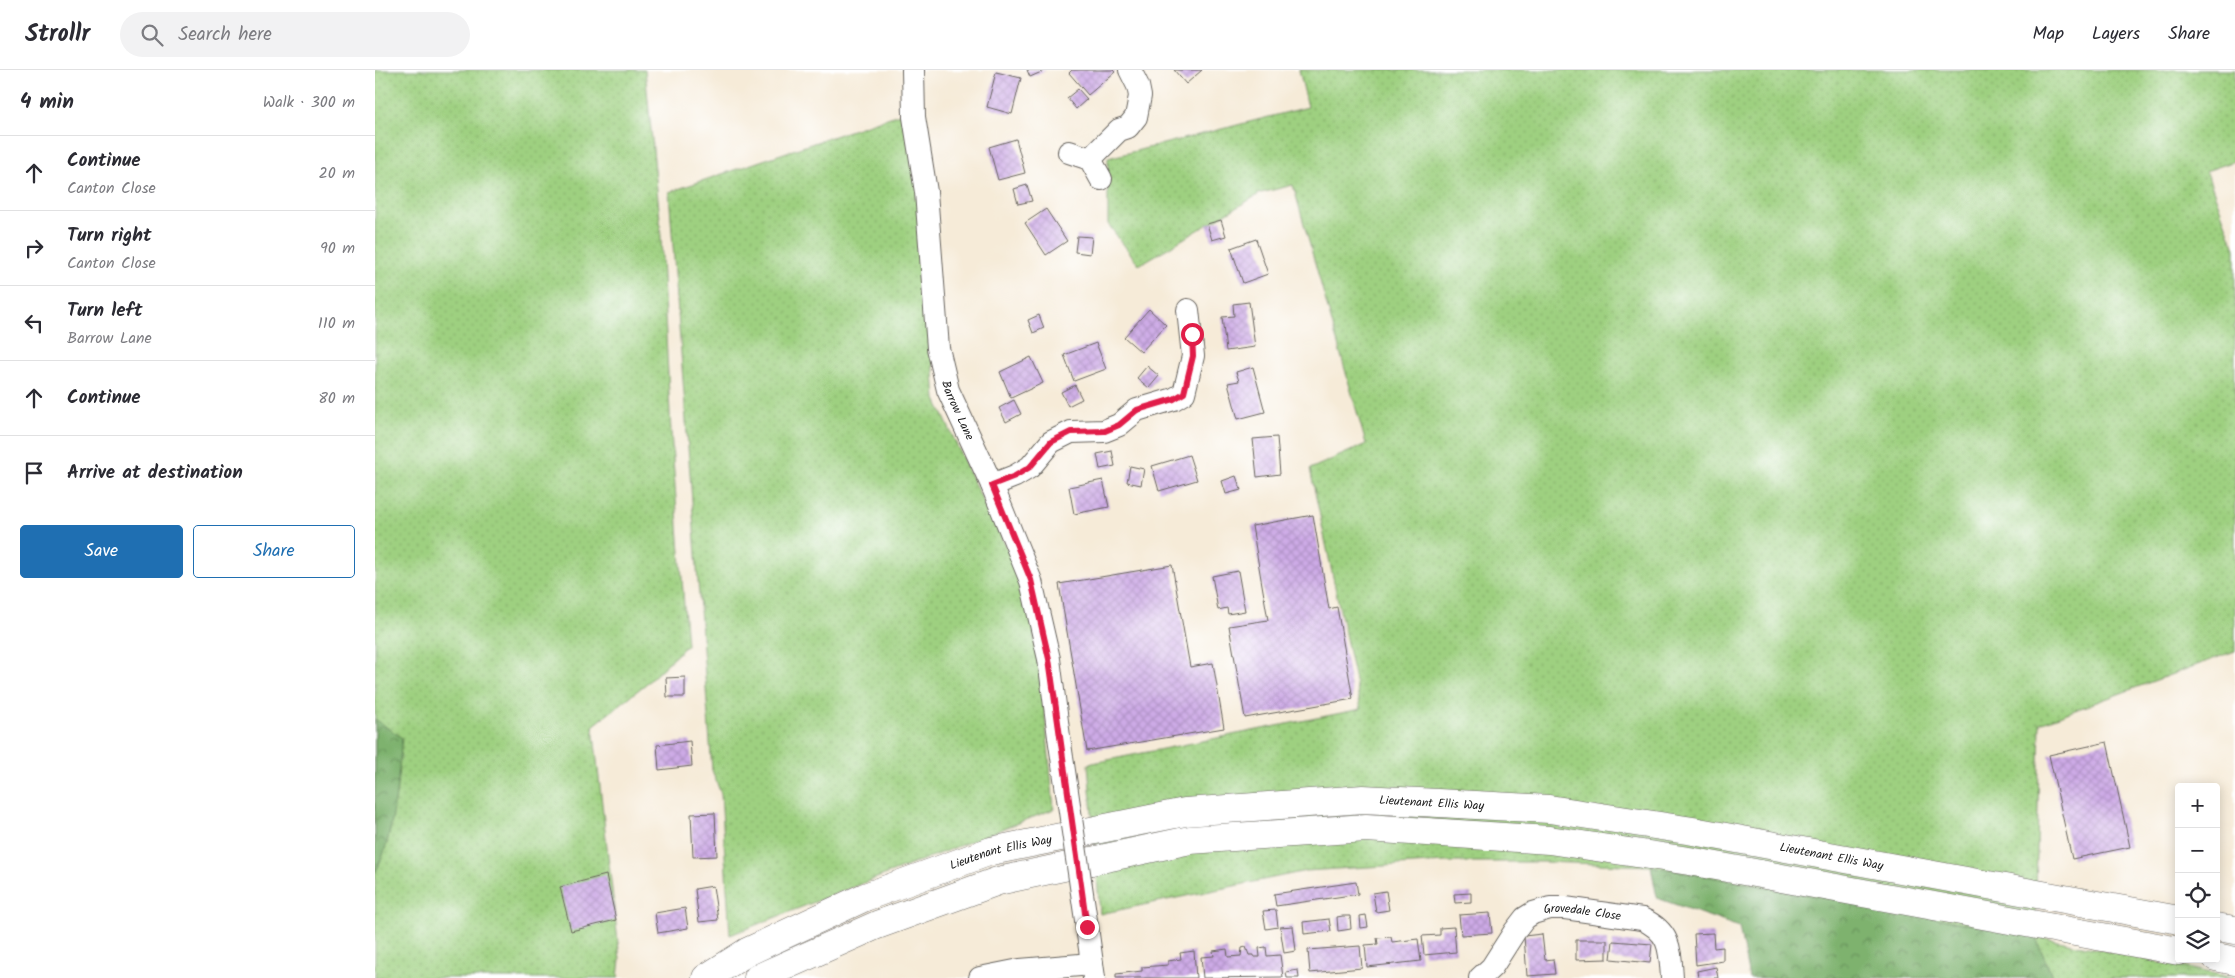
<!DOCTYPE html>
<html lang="en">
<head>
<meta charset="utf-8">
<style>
	body { margin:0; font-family:Kalam,sans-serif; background:#f2f2f3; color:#2b2b33 }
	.controls { position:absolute; right:15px; bottom:15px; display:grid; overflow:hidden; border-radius:5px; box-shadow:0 2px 12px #0003 }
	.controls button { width:45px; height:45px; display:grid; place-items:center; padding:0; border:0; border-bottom:1px solid #e1e1e2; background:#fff; color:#2b2b33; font:25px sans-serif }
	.stop { position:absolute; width:15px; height:15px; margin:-11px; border:4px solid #e11d48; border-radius:50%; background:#fff }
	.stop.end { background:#e11d48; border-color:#fff; box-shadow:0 1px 5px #0008 }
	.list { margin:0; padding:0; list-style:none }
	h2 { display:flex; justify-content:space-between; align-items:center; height:65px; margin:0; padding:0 20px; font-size:21px }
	h2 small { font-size:16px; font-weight:400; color:#7c7c81 }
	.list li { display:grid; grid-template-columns:32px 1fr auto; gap:15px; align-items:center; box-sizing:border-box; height:75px; padding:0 20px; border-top:1px solid #e1e1e2 }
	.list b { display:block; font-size:19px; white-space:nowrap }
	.list p { margin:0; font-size:16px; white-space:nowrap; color:#7c7c81 }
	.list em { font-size:16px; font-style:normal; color:#7c7c81 }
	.actions { display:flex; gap:10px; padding:15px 20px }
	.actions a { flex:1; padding:11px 0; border:1px solid #1f6fb2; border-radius:5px; text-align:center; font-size:18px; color:#1f6fb2 }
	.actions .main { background:#1f6fb2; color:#fff }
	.icon { flex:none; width:28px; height:28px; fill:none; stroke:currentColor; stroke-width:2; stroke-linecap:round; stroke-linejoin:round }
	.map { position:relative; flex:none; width:1860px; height:908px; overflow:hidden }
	header { display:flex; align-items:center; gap:30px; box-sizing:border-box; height:70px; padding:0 25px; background:#fff; border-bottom:1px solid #e1e1e2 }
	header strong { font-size:24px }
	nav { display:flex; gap:28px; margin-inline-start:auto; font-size:18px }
	.search { width:350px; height:45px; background:#f2f2f3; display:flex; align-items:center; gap:12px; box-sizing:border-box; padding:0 18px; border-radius:28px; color:#7c7c81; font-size:19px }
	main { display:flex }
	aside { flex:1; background:#fff }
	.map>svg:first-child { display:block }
	.grass { fill:url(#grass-dots); stroke:#5d764e }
	.forest { fill:url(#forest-crowns); stroke:#4d6745 }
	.building { fill:url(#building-cross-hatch) }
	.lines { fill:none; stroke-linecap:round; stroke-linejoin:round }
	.minor-casing { stroke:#68645e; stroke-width:24 }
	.major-casing { stroke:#68645e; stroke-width:29 }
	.minor { stroke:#fff; stroke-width:22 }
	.major { stroke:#fff; stroke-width:28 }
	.minor-bridge-casing { stroke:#68645e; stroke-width:24; stroke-linecap:butt }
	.minor-bridge { stroke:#fff; stroke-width:22 }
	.route { stroke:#e11d48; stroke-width:6 }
	.labels { text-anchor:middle; stroke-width:4; stroke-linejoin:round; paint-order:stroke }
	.street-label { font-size:12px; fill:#1c1c1c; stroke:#fff }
</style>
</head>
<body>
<header>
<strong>Strollr</strong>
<div class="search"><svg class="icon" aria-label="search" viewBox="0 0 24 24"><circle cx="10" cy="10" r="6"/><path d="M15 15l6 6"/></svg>Search here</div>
<nav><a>Map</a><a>Layers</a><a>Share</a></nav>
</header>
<main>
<aside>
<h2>4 min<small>Walk · 300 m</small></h2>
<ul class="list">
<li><svg class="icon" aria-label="ahead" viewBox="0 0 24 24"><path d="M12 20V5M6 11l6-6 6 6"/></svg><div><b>Continue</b><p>Canton Close</p></div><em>20 m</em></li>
<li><svg class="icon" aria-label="right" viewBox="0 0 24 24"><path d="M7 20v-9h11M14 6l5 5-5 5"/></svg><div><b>Turn right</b><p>Canton Close</p></div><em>90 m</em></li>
<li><svg class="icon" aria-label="left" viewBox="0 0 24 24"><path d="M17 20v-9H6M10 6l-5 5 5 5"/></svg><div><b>Turn left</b><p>Barrow Lane</p></div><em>110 m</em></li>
<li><svg class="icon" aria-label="ahead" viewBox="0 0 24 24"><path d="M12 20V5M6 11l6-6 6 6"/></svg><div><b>Continue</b></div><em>80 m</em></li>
<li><svg class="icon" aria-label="arrive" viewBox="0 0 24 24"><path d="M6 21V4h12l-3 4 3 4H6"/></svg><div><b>Arrive at destination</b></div></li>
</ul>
<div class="actions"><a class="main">Save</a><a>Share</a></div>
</aside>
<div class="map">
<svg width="1860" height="908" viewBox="0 0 1860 908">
	<defs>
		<pattern id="grass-dots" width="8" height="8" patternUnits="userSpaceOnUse" patternTransform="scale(1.25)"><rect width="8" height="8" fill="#9ed080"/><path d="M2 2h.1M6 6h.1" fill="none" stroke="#88b26e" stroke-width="1.8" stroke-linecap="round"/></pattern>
		<pattern id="forest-crowns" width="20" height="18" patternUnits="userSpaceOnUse" patternTransform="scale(1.25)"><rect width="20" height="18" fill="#7eb26e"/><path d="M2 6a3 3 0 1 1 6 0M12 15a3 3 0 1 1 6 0" fill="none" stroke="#66905a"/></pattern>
		<pattern id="building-cross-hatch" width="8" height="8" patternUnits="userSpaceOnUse" patternTransform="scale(1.25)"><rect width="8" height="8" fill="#cdaae6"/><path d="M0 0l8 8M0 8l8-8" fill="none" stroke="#af92c5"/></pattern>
	</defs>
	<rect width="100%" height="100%" fill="#fff"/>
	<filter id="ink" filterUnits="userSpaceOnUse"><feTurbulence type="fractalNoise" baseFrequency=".02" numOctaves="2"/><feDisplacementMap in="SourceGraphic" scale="10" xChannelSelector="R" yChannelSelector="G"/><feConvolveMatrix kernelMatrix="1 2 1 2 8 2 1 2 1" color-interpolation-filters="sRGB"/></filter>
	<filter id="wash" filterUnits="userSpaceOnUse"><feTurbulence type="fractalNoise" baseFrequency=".0096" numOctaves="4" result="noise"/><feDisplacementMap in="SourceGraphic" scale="20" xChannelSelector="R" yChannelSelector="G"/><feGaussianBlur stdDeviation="1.12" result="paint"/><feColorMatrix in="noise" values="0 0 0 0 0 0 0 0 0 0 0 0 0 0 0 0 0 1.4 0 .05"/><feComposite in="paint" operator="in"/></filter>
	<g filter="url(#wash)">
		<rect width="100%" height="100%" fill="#f6ebd8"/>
		<g class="grass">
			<path d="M0 0H270L285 149 296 362 312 575 272 613 218 656 245 889 243 908H0Z"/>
			<path d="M924 0H1860V91L1831 101 1860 179V581L1665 653 1660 866 1860 908H1678L1659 866 1276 796 1169 792H1070L931 801 725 844 713 694 986 639 935 399 991 374 918 115 886 123 764 195 733 154V88L933 37Z"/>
			<path d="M539 39 561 329 597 409 653 520 670 644 679 739 355 865 346 724 337 700 294 122Z"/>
		</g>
		<g class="forest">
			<path d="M0 649 27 668C23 706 19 771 0 803Z"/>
			<path d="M1276 796 1660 866 1678 908H1374L1364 857 1282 828Z"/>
		</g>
		<g id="blocks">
			<g class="building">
				<path d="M652 0H671L655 7Z"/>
				<path d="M697 0H738L740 2 713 25 694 3Z"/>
				<path d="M799 0H827L811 14Z"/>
				<path d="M621 2 646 8 637 44 612 37Z"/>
				<path d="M703 19 712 29 701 39 692 28Z"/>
				<path d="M641 69 650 103 623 110 614 77Z"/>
				<path d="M652 115 657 131 643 134 639 119Z"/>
				<path d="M671 139 692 171 671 185 650 153Z"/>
				<path d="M846 150 851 166 837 170 832 154Z"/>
				<path d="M702 166 717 167 715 184 700 182Z"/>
				<path d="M881 169 893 204 868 213 856 178Z"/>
				<path d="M874 232 880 277 851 281 847 247 859 246 858 234Z"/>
				<path d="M774 239 791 255 766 282 749 267Z"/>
				<path d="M664 245 669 258 658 263 653 250Z"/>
				<path d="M721 273 731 299 699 311 689 285Z"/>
				<path d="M656 287 668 313 636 328 625 302Z"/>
				<path d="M772 296 784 306 774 318 762 308Z"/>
				<path d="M878 297 890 342 863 349 853 313 864 311 861 302Z"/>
				<path d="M700 315 707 329 693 336 686 322Z"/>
				<path d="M639 330 646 344 631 352 624 338Z"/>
				<path d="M902 367 905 404 882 407 878 369Z"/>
				<path d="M737 381 740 396 725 399 722 384Z"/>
				<path d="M814 385 822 410 784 421 777 396Z"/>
				<path d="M755 396 769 399 766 415 752 412Z"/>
				<path d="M861 406 866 420 851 424 847 411Z"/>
				<path d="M728 410 734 437 699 444 694 417Z"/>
				<path d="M938 445 954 539 962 537 978 629 870 648 854 556 893 550 877 456Z"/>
				<path d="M797 495 815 597 838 593 849 658 712 681 684 514Z"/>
				<path d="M863 501 870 541 853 544 852 538 843 540 837 506Z"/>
				<path d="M310 607V627H292L291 608Z"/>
				<path d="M315 671 317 696 284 700 282 675Z"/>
				<path d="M1732 672 1755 777 1697 789 1674 685Z"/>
				<path d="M340 743 342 786 318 787 316 744Z"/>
				<path d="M231 805 241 850 196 861 185 817Z"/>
				<path d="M981 812 983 824 901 836 899 824Z"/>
				<path d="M338 816 343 850 324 852 320 819Z"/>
				<path d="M1011 821 1014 840 1001 842 998 823Z"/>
				<path d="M1096 823V832L1080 833 1079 824Z"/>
				<path d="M310 838 313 858 283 863 280 843Z"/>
				<path d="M901 840 903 857 891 859 888 841Z"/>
				<path d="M1115 843 1117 863 1086 865 1084 845Z"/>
				<path d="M991 845 993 857 986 858 985 846Z"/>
				<path d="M968 846H975L976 859 963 861 962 847Z"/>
				<path d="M954 849 956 861 929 864 928 852Z"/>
				<path d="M918 856 921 881 909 883 905 857Z"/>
				<path d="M1079 857 1081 882 1049 885 1047 866 1065 865V858Z"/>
				<path d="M1338 863 1339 878 1348 877V891L1321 895 1319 864Z"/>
				<path d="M1167 864 1170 890 1178 889 1180 904 1152 906 1149 866Z"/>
				<path d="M1016 867 1017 872 1043 869 1046 891 992 897 990 875 1003 874 1002 868Z"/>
				<path d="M1201 870H1232V889L1201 890Z"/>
				<path d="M1238 871 1277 874 1275 893 1236 889Z"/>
				<path d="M985 876 987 898 935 903 933 880Z"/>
				<path d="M871 877 874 885H879V887H885L884 878 891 877 892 886 905 885 908 907 828 908 826 887 839 886 838 881 852 879 853 887 866 886 867 878Z"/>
				<path d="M819 881 821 908H741V904L767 901V897L793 895V891L806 889 805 883Z"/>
				<path d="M1341 897 1343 908H1323L1322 901Z"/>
				<path d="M923 900 924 908H912L911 902Z"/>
			</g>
		</g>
	</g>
	<g filter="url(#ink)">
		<use href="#blocks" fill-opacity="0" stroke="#68645e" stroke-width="1"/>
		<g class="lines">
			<defs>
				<g id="minor">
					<path id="s1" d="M538 0 539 47 551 122 563 278 573 320 617 415 656 511 674 589 684 667"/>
					<path d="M694 82 715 89 726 109"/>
					<path d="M715 89 744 60 753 57 761 47 765 26 763 16 755 0"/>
					<path d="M617 415 640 406 655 397 676 372 696 362 729 361 744 355 762 340 799 329 809 323 818 286 813 240"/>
					<path d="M712 857 719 908"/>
					<path d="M605 908 645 900 717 894"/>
					<path id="s2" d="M1105 908 1117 897 1140 861 1150 848 1158 843 1175 838H1190L1267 849C1296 862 1295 880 1297 908"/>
				</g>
				<g id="major">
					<path d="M1841 857 1860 860"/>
					<path d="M1841 887 1860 891"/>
					<path id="s3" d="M331 908 372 882 490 827 616 781 810 742 988 729 1174 739 1318 761 1804 850"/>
					<path d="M383 908 502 855 623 811 815 770 991 758 1174 770 1314 791 1804 881"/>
				</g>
			</defs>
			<use href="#minor" class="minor-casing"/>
			<use href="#major" class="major-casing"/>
			<use href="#minor" class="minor"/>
			<use href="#major" class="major"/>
			<defs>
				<path id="minor-bridge" d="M684 667 712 857"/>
			</defs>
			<use href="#minor-bridge" class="minor-bridge-casing"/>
			<use href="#minor-bridge" class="minor-bridge"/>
		</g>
	</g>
	<g class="lines" filter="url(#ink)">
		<path class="route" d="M712 857 674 589 656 510 617 415 640 406 655 397 676 372 696 362 730 361 744 355 762 340 799 329 809 323 818 286 817 264"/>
	</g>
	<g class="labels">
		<g class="street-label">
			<text dy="4" stroke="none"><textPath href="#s1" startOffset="345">Barrow Lane</textPath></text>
			<text dy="4" stroke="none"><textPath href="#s3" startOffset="758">Lieutenant Ellis Way</textPath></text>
			<text dy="4" stroke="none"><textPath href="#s3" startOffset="322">Lieutenant Ellis Way</textPath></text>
			<text dy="4" stroke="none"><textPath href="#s3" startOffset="1162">Lieutenant Ellis Way</textPath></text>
			<text dy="4" stroke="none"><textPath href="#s2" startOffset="135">Grovedale Close</textPath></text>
		</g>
	</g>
</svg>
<div class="controls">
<button>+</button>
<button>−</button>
<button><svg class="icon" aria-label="locate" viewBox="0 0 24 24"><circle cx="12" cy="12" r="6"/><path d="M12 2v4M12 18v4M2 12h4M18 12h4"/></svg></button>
<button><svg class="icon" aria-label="layers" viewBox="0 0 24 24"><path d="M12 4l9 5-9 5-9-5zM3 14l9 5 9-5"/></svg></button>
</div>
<div class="stop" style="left:817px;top:264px"></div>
<div class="stop end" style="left:712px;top:857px"></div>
</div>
</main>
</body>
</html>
